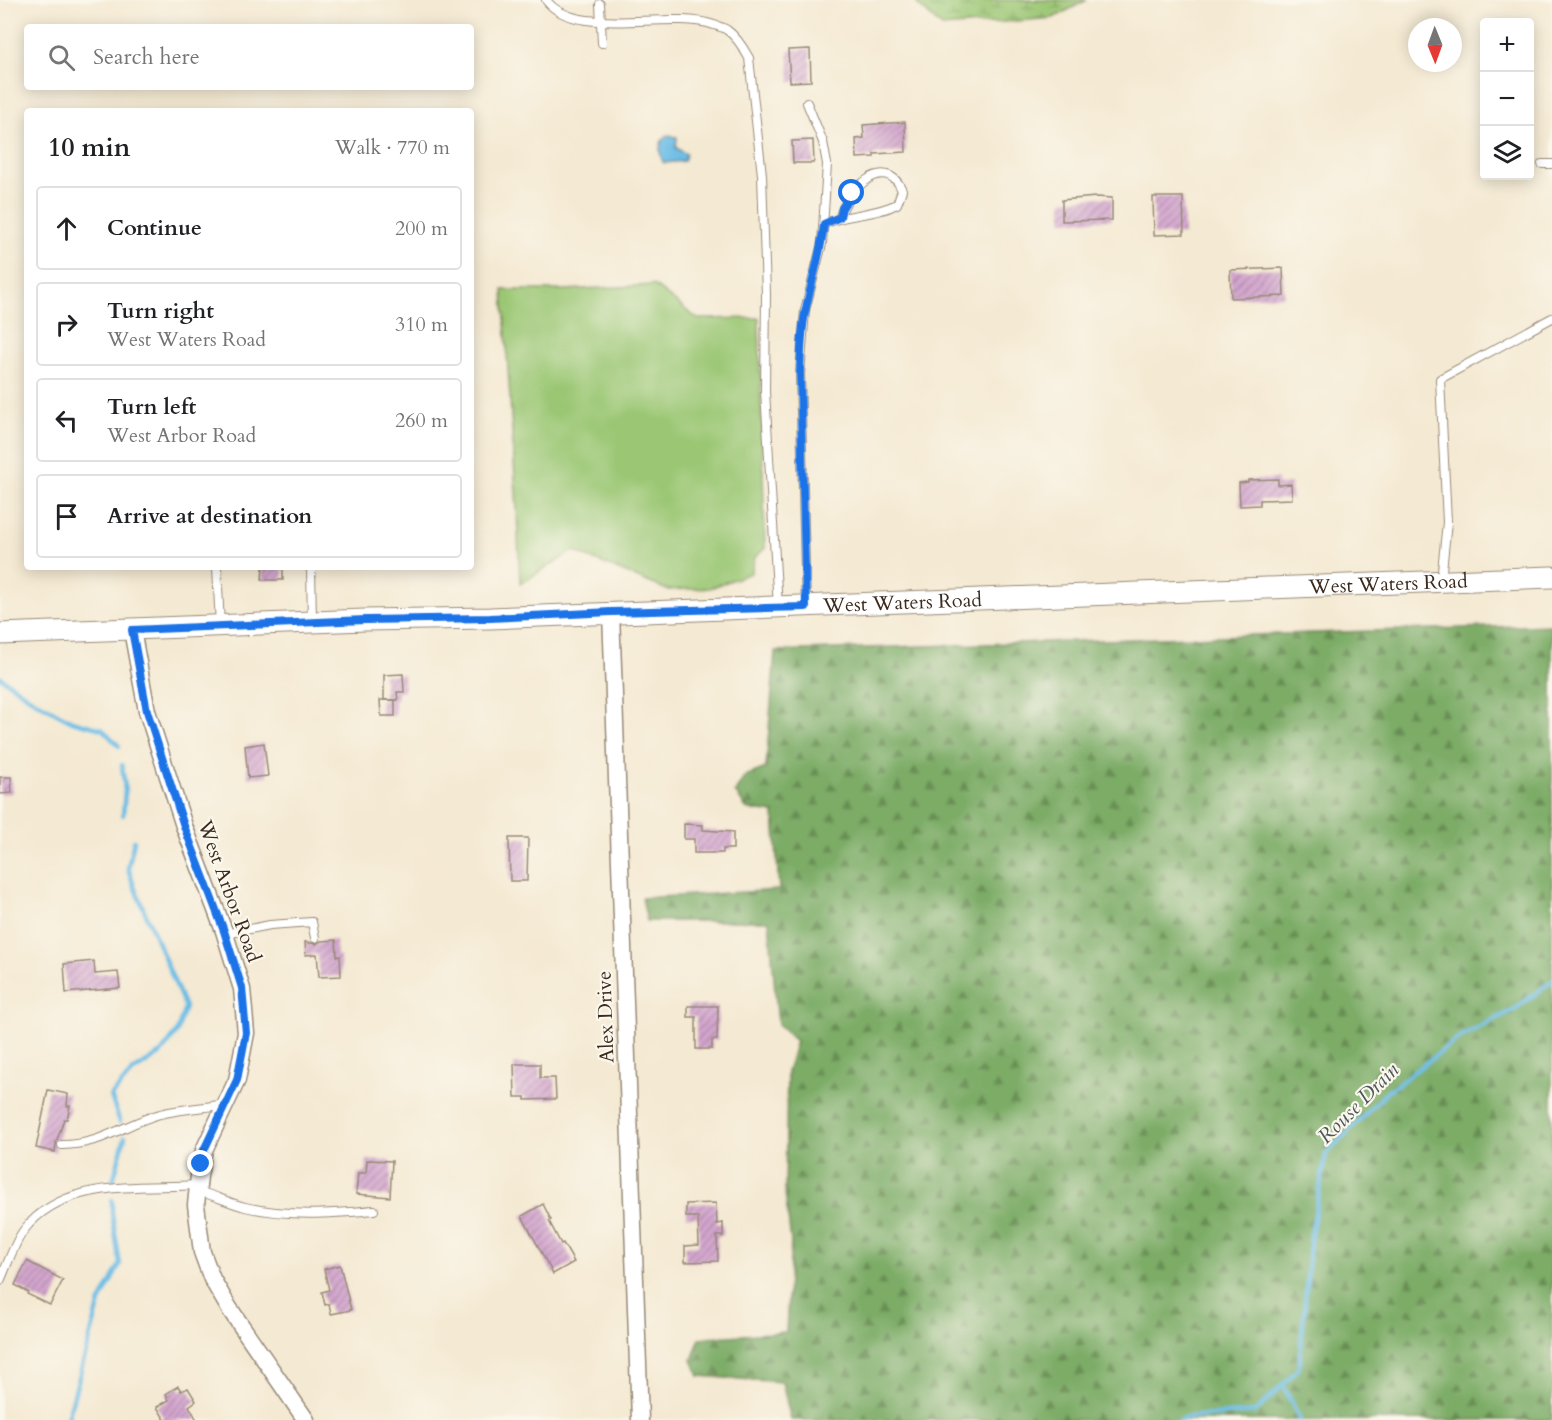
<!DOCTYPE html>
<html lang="en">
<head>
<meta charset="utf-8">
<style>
	body { margin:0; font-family:Cardo,serif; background:#f2f2f2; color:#202124 }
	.controls { position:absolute; right:18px; top:18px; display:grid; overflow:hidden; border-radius:6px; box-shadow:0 3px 15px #0003 }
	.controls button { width:54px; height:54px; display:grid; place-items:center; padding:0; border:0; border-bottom:2px solid #e0e0e0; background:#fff; color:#202124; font:30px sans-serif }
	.compass { position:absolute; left:1408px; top:18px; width:54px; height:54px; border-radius:50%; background:#fff; box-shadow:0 3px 15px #0003; rotate:179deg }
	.stop { position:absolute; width:18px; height:18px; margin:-14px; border:4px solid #1a73e8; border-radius:50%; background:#fff }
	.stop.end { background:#1a73e8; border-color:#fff; box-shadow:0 2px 6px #0008 }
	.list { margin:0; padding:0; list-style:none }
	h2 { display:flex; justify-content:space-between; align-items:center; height:78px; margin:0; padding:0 24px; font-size:26px }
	h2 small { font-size:20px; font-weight:400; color:#757577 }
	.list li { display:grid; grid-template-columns:39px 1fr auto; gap:18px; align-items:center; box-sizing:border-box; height:84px; margin:0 12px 12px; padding:0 12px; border:2px solid #e0e0e0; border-radius:6px }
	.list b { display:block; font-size:22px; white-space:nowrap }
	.list p { margin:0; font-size:20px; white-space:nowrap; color:#757577 }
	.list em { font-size:20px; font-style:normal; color:#757577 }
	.icon { flex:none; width:33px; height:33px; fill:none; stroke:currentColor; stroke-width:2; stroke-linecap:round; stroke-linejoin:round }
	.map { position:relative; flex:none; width:1552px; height:1420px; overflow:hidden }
	.search { position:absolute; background:#fff; box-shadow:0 3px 15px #0003; left:24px; top:24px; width:450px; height:66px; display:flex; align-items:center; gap:15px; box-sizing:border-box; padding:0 21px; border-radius:6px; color:#757577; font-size:22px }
	.panel { position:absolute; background:#fff; box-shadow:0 3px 15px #0003; left:24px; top:108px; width:450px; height:462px; border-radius:6px }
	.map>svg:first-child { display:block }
	.forest { fill:url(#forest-firs); stroke:#5c6b42; stroke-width:1.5 }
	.wetland { fill:url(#wetland-marsh); stroke:#6b7849; stroke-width:1.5 }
	.garden { fill:#9bc774; stroke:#6b7849; stroke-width:1.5 }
	.water { fill:#69bce5; stroke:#527382; stroke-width:1.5 }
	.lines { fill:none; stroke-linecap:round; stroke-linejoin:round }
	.stream { stroke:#69bce5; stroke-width:4.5 }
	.building { fill:url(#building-hatch) }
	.service-casing { stroke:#988a78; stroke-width:10 }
	.minor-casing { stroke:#988a78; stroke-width:19 }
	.tertiary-casing { stroke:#988a78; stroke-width:23 }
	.service { stroke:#fff; stroke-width:8 }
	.minor { stroke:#fff; stroke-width:16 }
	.tertiary { stroke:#fff; stroke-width:21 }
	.route { stroke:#1a73e8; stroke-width:8 }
	.labels { text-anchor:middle; stroke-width:4.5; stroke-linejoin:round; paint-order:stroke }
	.street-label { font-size:20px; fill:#3b2a1e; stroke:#fbf7ec }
	.water-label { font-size:21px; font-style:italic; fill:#49565a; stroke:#fbf7ec }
</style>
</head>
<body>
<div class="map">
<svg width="1552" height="1420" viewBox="0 0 1552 1420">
	<defs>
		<pattern id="forest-firs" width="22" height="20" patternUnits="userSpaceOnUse" patternTransform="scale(1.5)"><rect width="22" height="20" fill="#7cac66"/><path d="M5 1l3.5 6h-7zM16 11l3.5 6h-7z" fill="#678c53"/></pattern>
		<pattern id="wetland-marsh" width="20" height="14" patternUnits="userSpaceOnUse" patternTransform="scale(1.5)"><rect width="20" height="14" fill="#9bc774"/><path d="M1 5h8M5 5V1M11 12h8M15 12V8" fill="none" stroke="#80a25f"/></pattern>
		<pattern id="building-hatch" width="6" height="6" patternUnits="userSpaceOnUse" patternTransform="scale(1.5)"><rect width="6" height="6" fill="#d3a5ce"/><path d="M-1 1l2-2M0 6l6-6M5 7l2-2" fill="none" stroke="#ac87a7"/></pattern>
	</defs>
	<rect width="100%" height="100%" fill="#fbf7ec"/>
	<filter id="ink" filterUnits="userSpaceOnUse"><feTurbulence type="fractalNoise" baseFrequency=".0167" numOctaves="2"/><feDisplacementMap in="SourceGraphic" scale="12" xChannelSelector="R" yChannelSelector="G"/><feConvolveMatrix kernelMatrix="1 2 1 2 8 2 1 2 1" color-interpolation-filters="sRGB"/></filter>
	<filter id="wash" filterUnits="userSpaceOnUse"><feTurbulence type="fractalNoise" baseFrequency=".008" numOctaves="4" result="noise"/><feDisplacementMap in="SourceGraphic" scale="24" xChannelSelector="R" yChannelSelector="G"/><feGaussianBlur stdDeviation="1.35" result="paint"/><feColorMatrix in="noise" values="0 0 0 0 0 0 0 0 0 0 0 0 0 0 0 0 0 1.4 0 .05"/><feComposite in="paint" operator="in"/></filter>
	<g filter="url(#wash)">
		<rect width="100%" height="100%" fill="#f4e9d2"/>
		<path class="forest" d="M1552 625V1420H791L782 1382 699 1376 692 1360 700 1338 786 1332 791 1242 785 1192 787 1072 796 1041 778 1025 769 921H647L642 898 779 890 774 813 747 809 735 792 745 776 766 768 775 651Z"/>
		<path class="wetland" d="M919 0H1087L1053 18 942 27 917 4Z"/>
		<path class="garden" d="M654 285 698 319 759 318 765 549 755 557 751 573 710 588 667 590 573 551 520 584 517 509 503 290H564Z"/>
		<path class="water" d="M666 136 677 137 676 148 686 154 684 161 664 163C659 156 658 142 666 136Z"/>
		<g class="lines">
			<g class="stream">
				<path d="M0 677 35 701 72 721 102 729 119 746"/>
				<path d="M122 765 125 790 123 815"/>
				<path d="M120 1122 111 1096 132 1072 161 1053 177 1032 185 1007 134 886 128 868 134 841"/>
				<path d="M113 1181 125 1137"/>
				<path d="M1283 1385 1300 1420"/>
				<path d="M67 1420 100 1302 120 1264 112 1214V1200"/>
				<path d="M1181 1420 1186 1417 1256 1412 1299 1368 1311 1235 1326 1154 1387 1092 1462 1036 1515 1009 1552 981"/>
			</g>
		</g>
		<g id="blocks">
			<g class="building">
				<path d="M810 49 811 81 790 82 788 50Z"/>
				<path d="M905 122 906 152 874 154V157L857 158 856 139 864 138 863 125Z"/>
				<path d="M813 140 814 163H793L792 141Z"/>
				<path d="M1096 197 1112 198V220L1062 221V200Z"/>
				<path d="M1153 197H1183L1184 234 1154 235Z"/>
				<path d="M1283 268 1284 296 1231 298 1230 270Z"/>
				<path d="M1278 479V485L1291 484 1292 499 1260 500V505L1240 506 1239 483 1248 482V480Z"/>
				<path d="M263 567H283V580H262Z"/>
				<path d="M403 674 404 692H397L398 700H384V675Z"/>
				<path d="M380 700H395V716H381Z"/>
				<path d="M264 743 268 776 248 778 245 746Z"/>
				<path d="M0 777H11L12 793 0 794Z"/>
				<path d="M684 824 703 825V830L733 832V849H723V853H694V839H684Z"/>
				<path d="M509 838H528L527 881H510Z"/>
				<path d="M336 940 337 956H340L341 976 319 977 317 954 306 955 305 942 316 944 321 941Z"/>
				<path d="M94 961 95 974 118 972 120 988 66 993 64 964Z"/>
				<path d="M688 1006H718L717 1040H712V1049H696V1017H688Z"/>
				<path d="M514 1064H540V1078H555L556 1099 525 1100V1097H515Z"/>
				<path d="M48 1090 68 1094 67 1106H70L67 1119H64L56 1143 55 1152 36 1148Z"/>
				<path d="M367 1160 392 1161 390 1197 356 1194 358 1173H366Z"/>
				<path d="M716 1203 717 1224 723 1223V1236H717L718 1261 685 1262V1246L699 1245 698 1217H686V1204Z"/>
				<path d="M543 1204 551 1220 549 1221 561 1244 563 1243 574 1262 553 1274 522 1216Z"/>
				<path d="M27 1261 63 1280 50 1305 27 1294 28 1292 15 1285Z"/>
				<path d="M340 1265 351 1310 331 1314 329 1304 325 1305 322 1292 329 1290 324 1269Z"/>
				<path d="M178 1386 181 1391 188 1388 196 1401 189 1406 197 1420H165L157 1407 169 1400 166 1394Z"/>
			</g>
		</g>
	</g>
	<g filter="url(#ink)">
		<use href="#blocks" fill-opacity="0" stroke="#988a78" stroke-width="1.5"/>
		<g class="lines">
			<defs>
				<g id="service">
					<path d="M546 0C576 40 668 9 714 25 718 26 723 27 727 30 736 36 744 49 749 58L762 175 766 294 765 391 778 607"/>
					<path d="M600 4 602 43"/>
					<path d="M1542 164H1552"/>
					<path d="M824 224C848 213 874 216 897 204L902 190C885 152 846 192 840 217"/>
					<path d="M217 567 220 626"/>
					<path d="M311 567 312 622"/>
					<path d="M1441 580 1447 522 1440 379 1552 318"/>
					<path d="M806 606 800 374 805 310 822 244 827 164 823 142 807 103"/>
					<path d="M225 934 270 925 312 922 315 938"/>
					<path d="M62 1145C102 1145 124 1124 160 1114 181 1109 204 1108 225 1104"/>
					<path d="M197 1191C214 1195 229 1203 245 1207 287 1217 331 1214 374 1210"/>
					<path d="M0 1281C7 1266 14 1243 24 1230 65 1178 138 1189 198 1185"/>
				</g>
				<g id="minor">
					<path d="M611 612 640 1420"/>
					<path d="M132 630 147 711 184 826 224 931 242 989 246 1033 237 1080 204 1150 199 1176 196 1205 202 1252 212 1279 229 1308 306 1420"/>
				</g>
				<g id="tertiary">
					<path id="s1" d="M0 634 365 620 490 618 1552 577"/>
				</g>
			</defs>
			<use href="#service" class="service-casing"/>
			<use href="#minor" class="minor-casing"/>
			<use href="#tertiary" class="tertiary-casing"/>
			<use href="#service" class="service"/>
			<use href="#minor" class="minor"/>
			<use href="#tertiary" class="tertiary"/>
		</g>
	</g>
	<g class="lines" filter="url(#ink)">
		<path class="route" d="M201 1164 204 1150 237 1080 246 1033 242 988 224 931 184 826 147 711 132 630 365 620 490 618 611 612 806 607 800 374C801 352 801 329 806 308 812 280 821 253 824 224L840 217 842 208 852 193"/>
	</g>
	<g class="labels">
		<g class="street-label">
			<text dy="7" stroke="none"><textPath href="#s1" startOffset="1389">West Waters Road</textPath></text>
			<text dy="7" stroke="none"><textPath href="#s1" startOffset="903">West Waters Road</textPath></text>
			<text transform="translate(230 891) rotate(70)" y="7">West Arbor Road</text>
			<text transform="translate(605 1017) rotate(-92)" y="7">Alex Drive</text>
		</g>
		<g class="water-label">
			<text transform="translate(1358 1103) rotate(-45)" y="7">Rouse Drain</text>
		</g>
	</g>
</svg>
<div class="controls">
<button>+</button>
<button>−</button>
<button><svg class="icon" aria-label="layers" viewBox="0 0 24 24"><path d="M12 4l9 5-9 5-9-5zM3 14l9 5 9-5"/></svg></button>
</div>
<svg class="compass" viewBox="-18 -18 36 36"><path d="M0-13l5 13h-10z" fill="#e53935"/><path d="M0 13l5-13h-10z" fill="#757577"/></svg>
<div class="stop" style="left:852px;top:193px"></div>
<div class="stop end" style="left:201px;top:1164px"></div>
<div class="search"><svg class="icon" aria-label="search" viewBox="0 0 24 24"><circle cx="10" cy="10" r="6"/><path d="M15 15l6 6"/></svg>Search here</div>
<section class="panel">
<h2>10 min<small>Walk · 770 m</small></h2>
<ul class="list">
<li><svg class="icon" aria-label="ahead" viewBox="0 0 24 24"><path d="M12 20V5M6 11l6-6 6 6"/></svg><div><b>Continue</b></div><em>200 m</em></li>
<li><svg class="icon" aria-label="right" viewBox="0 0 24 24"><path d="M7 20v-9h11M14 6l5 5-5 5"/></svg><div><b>Turn right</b><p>West Waters Road</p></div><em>310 m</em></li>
<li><svg class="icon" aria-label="left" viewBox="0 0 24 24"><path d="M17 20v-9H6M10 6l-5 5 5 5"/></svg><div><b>Turn left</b><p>West Arbor Road</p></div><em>260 m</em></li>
<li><svg class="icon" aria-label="arrive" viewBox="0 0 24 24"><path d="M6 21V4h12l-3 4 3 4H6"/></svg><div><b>Arrive at destination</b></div></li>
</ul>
</section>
</div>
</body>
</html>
